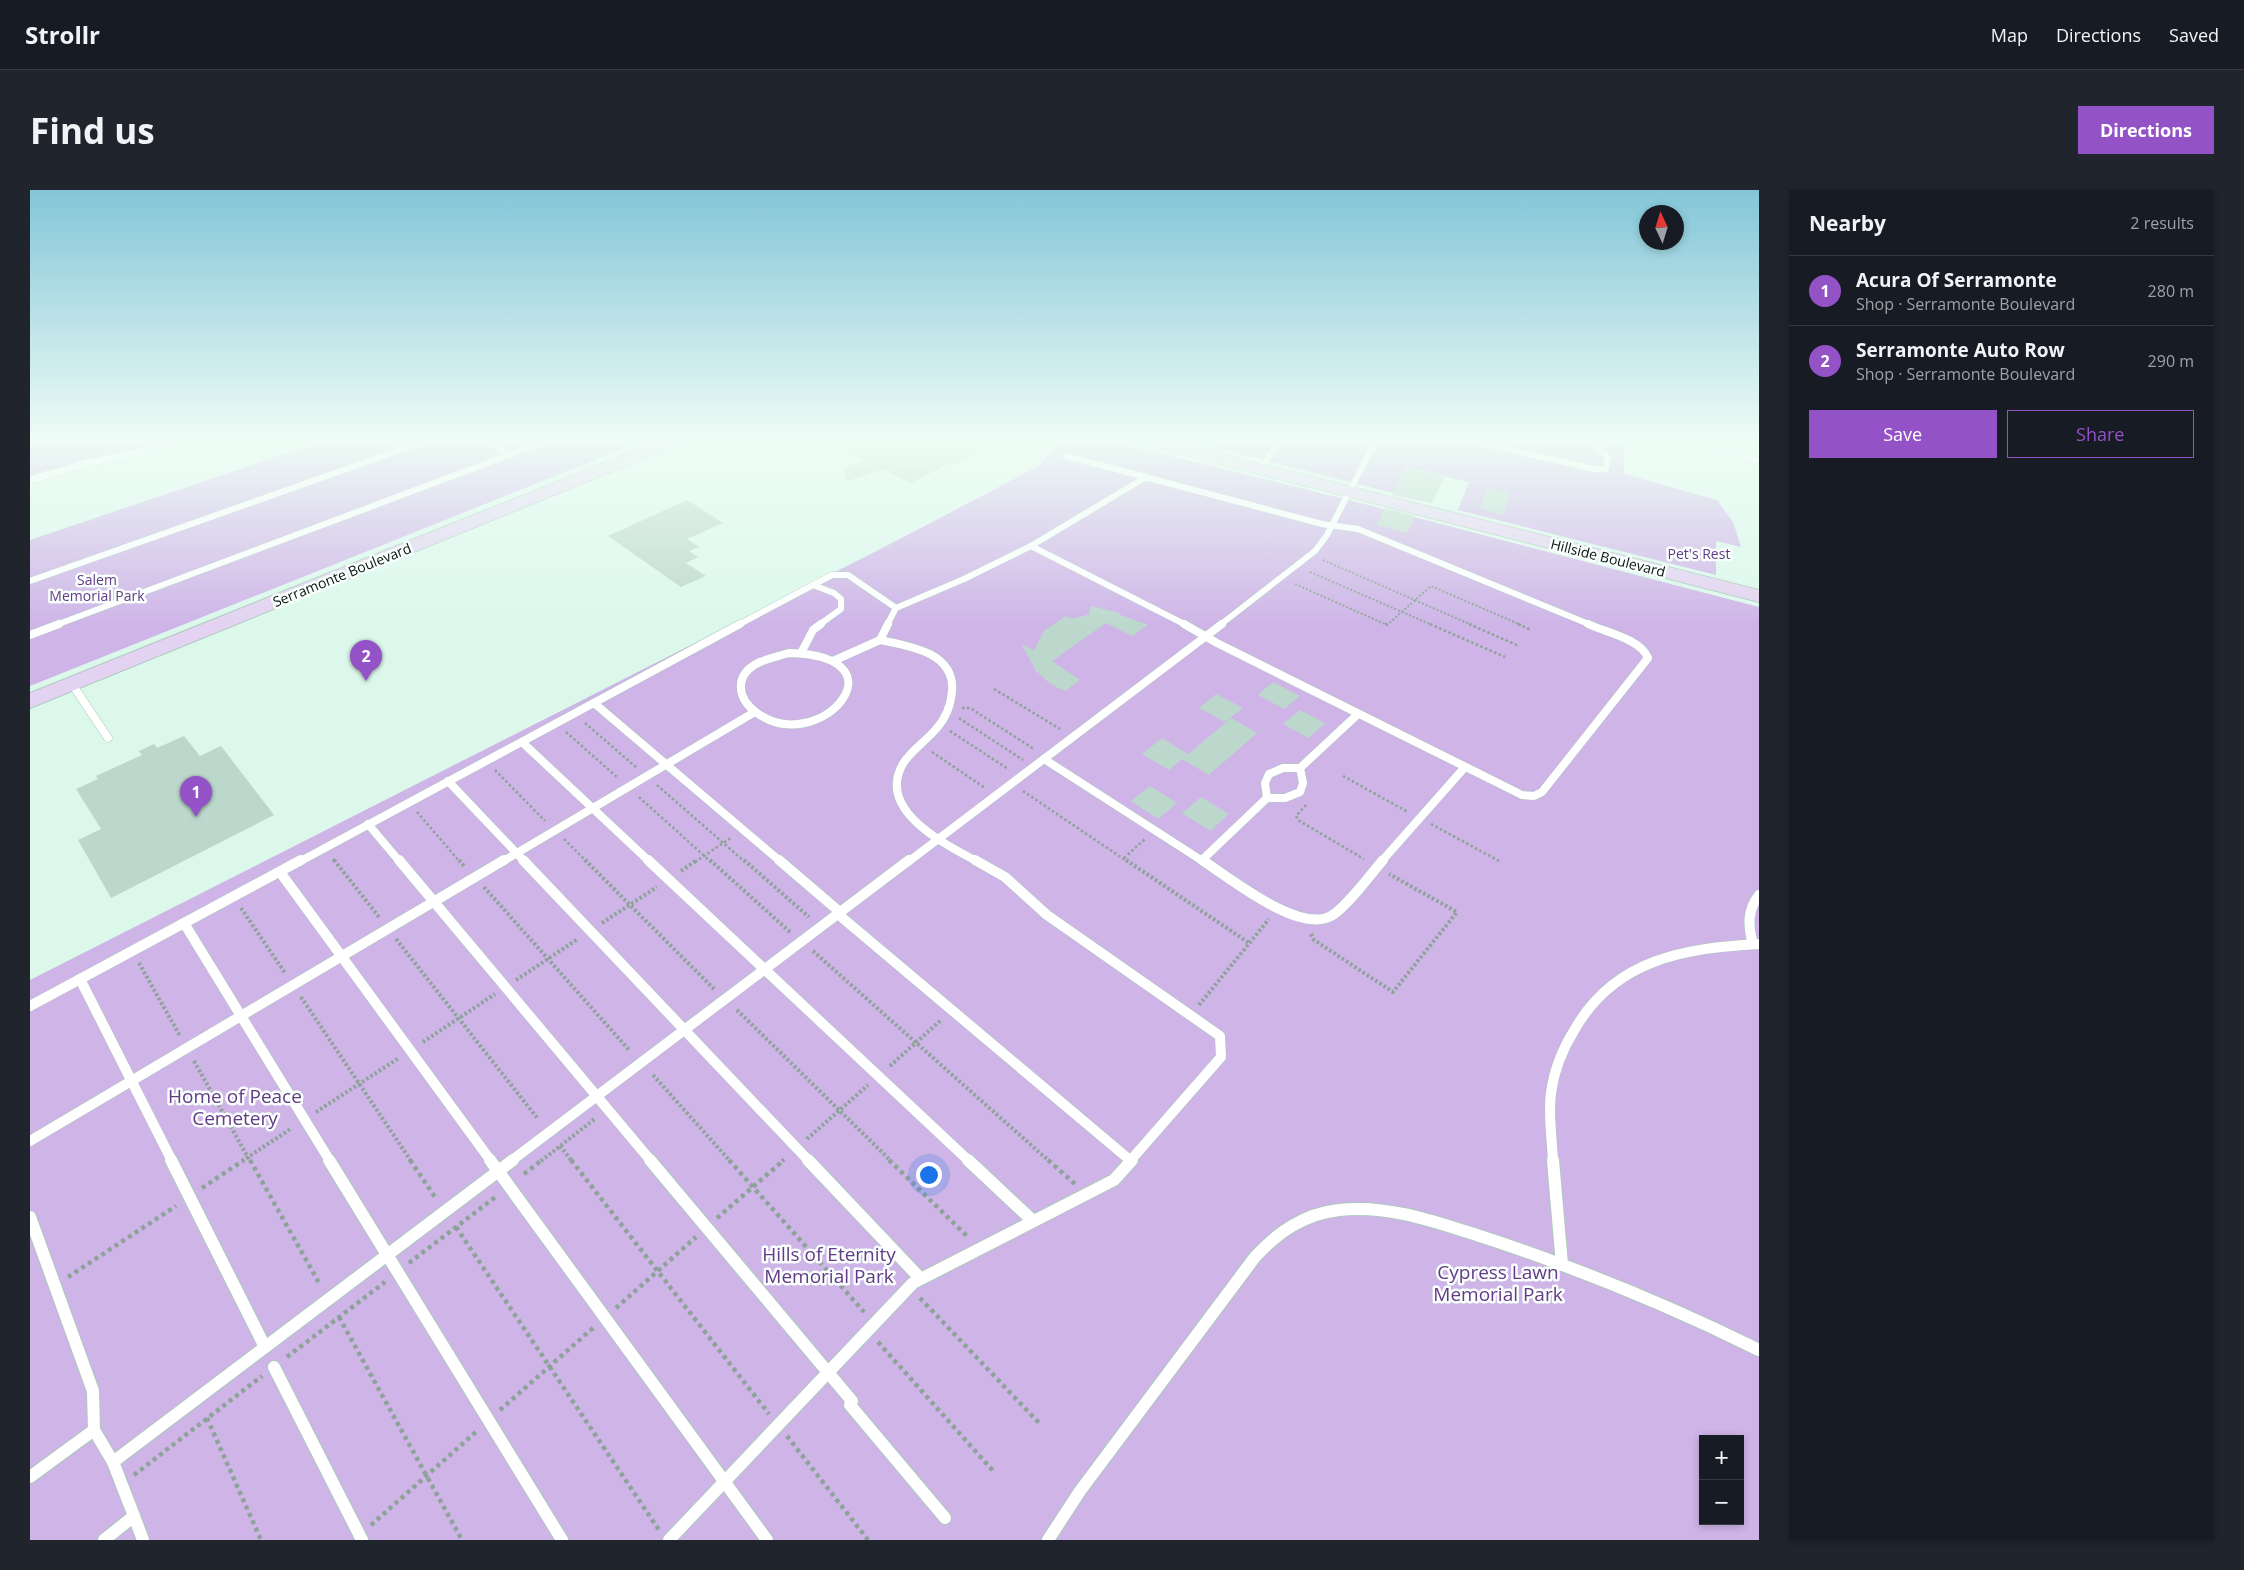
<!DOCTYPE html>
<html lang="en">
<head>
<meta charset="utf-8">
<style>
	body { margin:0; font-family:"Open Sans",sans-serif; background:#20242c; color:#f1f3f6 }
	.controls { position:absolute; right:15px; bottom:15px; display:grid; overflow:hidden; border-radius:0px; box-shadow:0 2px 8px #0003 }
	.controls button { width:45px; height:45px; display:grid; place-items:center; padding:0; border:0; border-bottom:1px solid #363941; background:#171b24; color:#f1f3f6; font:25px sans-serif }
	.compass { position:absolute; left:1609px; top:15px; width:45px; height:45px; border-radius:50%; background:#171b24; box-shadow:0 2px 8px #0003; rotate:356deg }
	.you { position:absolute; left:898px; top:984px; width:18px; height:18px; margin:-12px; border:4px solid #fff; border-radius:50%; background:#1a73e8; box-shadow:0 0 0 8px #1a73e833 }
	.badge { display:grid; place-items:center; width:32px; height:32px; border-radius:50%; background:#9452c7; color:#fff; font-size:16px; font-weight:700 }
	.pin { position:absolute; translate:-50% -41px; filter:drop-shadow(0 1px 2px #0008) }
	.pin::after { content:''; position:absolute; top:26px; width:18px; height:15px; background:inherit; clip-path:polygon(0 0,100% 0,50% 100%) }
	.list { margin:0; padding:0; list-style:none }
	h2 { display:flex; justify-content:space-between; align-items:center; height:65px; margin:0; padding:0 20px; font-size:21px }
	h2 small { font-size:16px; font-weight:400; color:#9ea1a6 }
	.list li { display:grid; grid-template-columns:32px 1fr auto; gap:15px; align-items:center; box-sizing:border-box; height:70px; padding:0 20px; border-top:1px solid #363941 }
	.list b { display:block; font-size:19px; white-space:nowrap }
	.list p { margin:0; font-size:16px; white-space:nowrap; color:#9ea1a6 }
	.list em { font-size:16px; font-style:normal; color:#9ea1a6 }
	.actions { display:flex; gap:10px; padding:15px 20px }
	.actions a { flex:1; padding:11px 0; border:1px solid #9452c7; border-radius:0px; text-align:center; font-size:18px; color:#9452c7 }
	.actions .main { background:#9452c7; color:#fff }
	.map { position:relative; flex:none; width:1729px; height:1350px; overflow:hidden; border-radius:0px }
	header { display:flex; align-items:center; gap:30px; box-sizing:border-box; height:70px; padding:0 25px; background:#171b24; border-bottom:1px solid #363941 }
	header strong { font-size:24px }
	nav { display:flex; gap:28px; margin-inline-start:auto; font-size:18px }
	.intro { display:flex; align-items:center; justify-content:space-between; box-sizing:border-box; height:120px; padding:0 30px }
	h1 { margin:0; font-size:35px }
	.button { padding:12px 22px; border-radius:0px; background:#9452c7; color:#fff; font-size:18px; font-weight:700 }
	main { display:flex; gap:30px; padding:0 30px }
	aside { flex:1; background:#171b24; border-radius:0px; box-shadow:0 2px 8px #0003 }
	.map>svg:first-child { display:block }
	.green { fill:#ceb4e7; fill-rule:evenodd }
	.building { fill:#bcd8cc }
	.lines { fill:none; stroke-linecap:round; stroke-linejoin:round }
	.lane-far3-casing { stroke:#aecabe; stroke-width:7 }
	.lane-far2-casing { stroke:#aecabe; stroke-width:9 }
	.lane-far1-casing { stroke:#aecabe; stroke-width:11 }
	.lane-casing { stroke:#aecabe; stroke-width:14 }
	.street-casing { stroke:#aecabe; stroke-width:1 }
	.secondary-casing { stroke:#aecabe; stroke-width:2 }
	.path-far3 { stroke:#8da299; stroke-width:2; stroke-dasharray:2 2; stroke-linecap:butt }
	.path-far2 { stroke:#8da299; stroke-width:2.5; stroke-dasharray:2.5 2.5; stroke-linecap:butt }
	.path-far1 { stroke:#8da299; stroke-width:4; stroke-dasharray:2.5 2.5; stroke-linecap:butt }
	.path { stroke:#8da299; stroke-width:4.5; stroke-dasharray:4 4; stroke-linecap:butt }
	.lane-far3 { stroke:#fff; stroke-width:6 }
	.lane-far2 { stroke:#fff; stroke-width:8 }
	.lane-far1 { stroke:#fff; stroke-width:10 }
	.lane { stroke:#fff; stroke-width:12 }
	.street { fill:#fff; fill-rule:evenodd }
	.secondary { fill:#e3d2f1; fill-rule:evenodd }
	.labels { text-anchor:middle; stroke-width:5; stroke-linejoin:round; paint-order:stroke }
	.far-park-label { font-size:14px; fill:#643a86; stroke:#f9fffc }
	.far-street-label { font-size:14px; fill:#08120e; stroke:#f9fffc }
	.near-park-label { font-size:19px; fill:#643a86; stroke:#f9fffc }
</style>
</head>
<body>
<header>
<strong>Strollr</strong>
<nav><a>Map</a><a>Directions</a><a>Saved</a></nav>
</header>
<div class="intro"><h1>Find us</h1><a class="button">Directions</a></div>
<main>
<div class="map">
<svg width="1729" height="1350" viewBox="0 0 1729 1350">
	<rect width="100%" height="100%" fill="#dbf8eb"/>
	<g class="green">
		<path d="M24 248H186L110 262 0 290V255Z"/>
		<path d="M302 248H620L0 496V350Z"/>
		<path d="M1033 248H1068L1319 310 1729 417V1350H0V790L866 351 1009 276ZM1673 1249H1710V1331H1673Z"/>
		<path d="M1147 248H1594V284L1687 310 1703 332 1711 357 1686 351V385L1428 320 1439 292 1376 277 1363 303Z"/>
	</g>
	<g class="building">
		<path d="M792 248H931L955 255 941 268 926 274 920 273 881 293 853 279 818 291 813 279 834 270Z"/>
		<path d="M1376 277 1414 287 1402 313 1362 305Z"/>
		<path d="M1457 298 1480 304 1473 325 1450 319Z"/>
		<path d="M657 310 693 333 657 349 669 357 659 361 668 367 656 373 676 386 651 397 578 346Z"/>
		<path d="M1355 318 1385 326 1377 343 1347 335Z"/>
		<path d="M1061 416 1090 423 1088 424 1118 435 1102 446 1076 433 1022 471 1050 490 1035 501 1028 498 1019 493 1008 482 1007 483 991 453 1004 461 1014 441 1036 426 1042 429 1061 424 1059 423Z"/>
		<path d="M1243 492 1270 506 1254 519 1228 505Z"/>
		<path d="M1186 504 1213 518 1195 532 1169 518Z"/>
		<path d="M1270 520 1295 533 1279 548 1253 534Z"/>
		<path d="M1201 528 1227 543 1179 585 1152 569Z"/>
		<path d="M154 546 170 566 191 556 244 625 81 708 48 650 71 639 46 599 68 589 66 586 112 565 109 561 124 554 127 558Z"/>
		<path d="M1132 548 1158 564 1139 580 1112 564Z"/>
		<path d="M1120 596 1147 613 1128 629 1101 611Z"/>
		<path d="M1171 607 1199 624 1180 641 1152 623Z"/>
	</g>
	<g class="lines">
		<defs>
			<g id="lane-far3">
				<path d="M456 248 480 265"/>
				<path d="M1428 248 1564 279H1576L1578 267 1557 248"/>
				<path d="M1667 248 1681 256 1729 272"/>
				<path d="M0 253 14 248"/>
				<path d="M1036 266 1292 334 1328 339 1561 435"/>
				<path d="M1230 279 1252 248"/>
				<path d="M1001 356 1156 435"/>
				<path d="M0 391 404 248"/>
				<path d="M26 435 524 248"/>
				<path d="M708 435 783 395"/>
				<path d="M789 435 811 419V409L804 403 783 395 802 385H818L866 418"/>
				<path d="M857 435 866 418 934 389 1001 356 1116 287"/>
				<path d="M1190 435 1285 361 1297 345 1347 248"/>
			</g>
			<g id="lane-far2">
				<path d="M858 434 850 450C879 456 925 462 922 501 921 515 915 529 906 539 896 551 883 559 874 572 844 620 915 654 948 672"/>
				<path d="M1154 434 1187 453 1492 605 1504 606 1512 602 1618 468C1611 449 1575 442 1558 434"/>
				<path d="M0 445 29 434"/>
				<path d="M759 463C880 466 788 568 727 523 706 508 704 484 730 472 739 468 749 466 759 463Z"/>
				<path d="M771 463 783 440 791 434"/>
				<path d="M803 471 850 450"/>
				<path d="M42 494 78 548"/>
				<path d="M564 513 751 672"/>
				<path d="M492 552 620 672"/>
				<path d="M1014 569 1174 672"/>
				<path d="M418 591 495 672"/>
				<path d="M1237 608 1235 593 1239 584 1253 578H1270L1328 524"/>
				<path d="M338 634 370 672"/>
				<path d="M1172 670 1237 608H1255L1270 602 1273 593 1270 578"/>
				<path d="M269 672 710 434"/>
				<path d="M472 672 723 523"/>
				<path d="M878 672 1192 434"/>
				<path d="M1351 672 1435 577"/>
			</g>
			<g id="lane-far1">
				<path d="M369 670 621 971"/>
				<path d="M493 670 779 971"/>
				<path d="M618 670 939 971"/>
				<path d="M749 670 811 723"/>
				<path d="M945 670 975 687 1017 725 1190 846 1191 867 1100 971"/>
				<path d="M1172 670C1200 688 1269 744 1301 726 1316 718 1340 685 1353 670"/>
				<path d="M250 682 461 971"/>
				<path d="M809 725 1101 971"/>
				<path d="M154 733 300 971"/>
				<path d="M1723 754C1718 736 1717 720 1729 705"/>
				<path d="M50 789 142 971"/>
				<path d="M0 816 271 670"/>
				<path d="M0 951 474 670"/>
				<path d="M481 971 879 670"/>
				<path d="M1523 971C1522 948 1518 925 1521 903 1524 880 1533 858 1545 839 1585 769 1655 758 1729 754"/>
			</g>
			<g id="lane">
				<path d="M141 970 235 1157"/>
				<path d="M299 970 532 1350"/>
				<path d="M460 970 737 1350"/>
				<path d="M620 970 822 1211 820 1215 915 1328"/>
				<path d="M778 970 890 1088"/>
				<path d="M938 970 1003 1031"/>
				<path d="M1523 970 1532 1075"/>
				<path d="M0 1027 63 1201 64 1240"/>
				<path d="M244 1177 332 1350"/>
				<path d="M83 1272 483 970"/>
				<path d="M0 1287 64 1240 83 1272 104 1326 74 1350"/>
				<path d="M104 1326 113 1350"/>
				<path d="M639 1350 883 1093 1084 990 1102 970"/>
				<path d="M1018 1350 1050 1301 1225 1067C1248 1042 1274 1024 1309 1020 1359 1014 1409 1033 1456 1048 1550 1079 1640 1116 1729 1160"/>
			</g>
			<path id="street" d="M159 248H183L177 251 57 277 0 294V286L55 270Z"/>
			<g id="secondary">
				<path d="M636 248H659L657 251 0 518V503Z"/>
				<path d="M1099 248H1128L1729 400V412L1101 251Z"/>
			</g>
		</defs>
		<use href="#lane-far3" class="lane-far3-casing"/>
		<use href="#lane-far2" class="lane-far2-casing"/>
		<use href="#lane-far1" class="lane-far1-casing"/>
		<use href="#lane" class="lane-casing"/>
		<use href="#street" class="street-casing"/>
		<use href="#secondary" class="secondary-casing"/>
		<g class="path-far3">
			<path d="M1293 370 1442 435"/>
			<path d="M1280 382 1402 435"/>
			<path d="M1265 394 1357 435 1401 396 1491 435"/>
		</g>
		<g class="path-far2">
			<path d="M1355 434H1358"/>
			<path d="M1400 434 1475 467"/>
			<path d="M1439 434 1489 456"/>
			<path d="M1488 434 1501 440"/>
			<path d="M964 499 1030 539"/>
			<path d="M932 518H940L1004 559"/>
			<path d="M929 528 993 570"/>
			<path d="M555 533 607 578"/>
			<path d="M920 541 978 579"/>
			<path d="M536 542 588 588"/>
			<path d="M902 562 955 598"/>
			<path d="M465 580 515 631"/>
			<path d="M1313 586 1378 622"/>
			<path d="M627 595 715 672"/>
			<path d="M993 601 1098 672"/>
			<path d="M609 607 681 672"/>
			<path d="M1276 615 1266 626 1268 630 1334 669"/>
			<path d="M387 622 430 672"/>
			<path d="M1401 634 1469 671"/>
			<path d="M534 649 557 672"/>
			<path d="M1094 668 1115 649"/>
			<path d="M303 669 305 672"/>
			<path d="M665 672 702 647"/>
		</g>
		<g class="path-far1">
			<path d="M304 670 349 727"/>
			<path d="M429 670 434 676"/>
			<path d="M555 670 684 799"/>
			<path d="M680 670 760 742"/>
			<path d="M714 670 779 727"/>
			<path d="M1096 670 1219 753"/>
			<path d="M651 681 667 670"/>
			<path d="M454 697 600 861"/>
			<path d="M211 718 255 783"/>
			<path d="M572 733 627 697"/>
			<path d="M1281 744 1284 750 1363 802 1427 722 1359 684"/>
			<path d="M366 749 508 929"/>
			<path d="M783 761 1019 971"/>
			<path d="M109 773 150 846"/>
			<path d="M486 790 548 749"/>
			<path d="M271 807 381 971"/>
			<path d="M1169 815 1239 729"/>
			<path d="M707 820 861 971"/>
			<path d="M393 852 465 804"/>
			<path d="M164 871 220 971"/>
			<path d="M860 876 911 830"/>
			<path d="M623 885 700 971"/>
			<path d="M286 922 369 868"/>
			<path d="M777 949 838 895"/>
			<path d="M530 956 542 971"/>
			<path d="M212 971 262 938"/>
			<path d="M511 971 566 928"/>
			<path d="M752 971 756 968"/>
		</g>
		<g class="path">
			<path d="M220 970 289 1093"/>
			<path d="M380 970 405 1007"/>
			<path d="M541 970 739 1224"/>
			<path d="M699 970 834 1122"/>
			<path d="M859 970 938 1047"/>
			<path d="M1018 970 1045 994"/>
			<path d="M494 984 512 970"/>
			<path d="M172 998 214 970"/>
			<path d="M687 1028 754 970"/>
			<path d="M426 1037 629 1340"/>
			<path d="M379 1073 468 1005"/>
			<path d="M38 1087 146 1016"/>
			<path d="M890 1108 1010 1234"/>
			<path d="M586 1118 666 1047"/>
			<path d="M309 1127 432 1350"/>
			<path d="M848 1152 964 1282"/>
			<path d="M257 1167 355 1092"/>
			<path d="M470 1220 563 1138"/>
			<path d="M177 1228 231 1350"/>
			<path d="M757 1246 838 1350"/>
			<path d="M104 1285 232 1186"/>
			<path d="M341 1335 447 1241"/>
		</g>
		<use href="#lane-far3" class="lane-far3"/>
		<use href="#lane-far2" class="lane-far2"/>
		<use href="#lane-far1" class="lane-far1"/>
		<use href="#lane" class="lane"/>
		<use href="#street" class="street"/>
		<use href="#secondary" class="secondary"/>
	</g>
	<linearGradient id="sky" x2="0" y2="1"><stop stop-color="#83c6d8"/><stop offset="0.57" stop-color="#effcf6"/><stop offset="1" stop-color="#effcf6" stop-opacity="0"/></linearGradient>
	<rect width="1729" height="437" fill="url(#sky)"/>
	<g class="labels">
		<g class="far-park-label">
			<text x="1669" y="369">Pet's Rest</text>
			<text x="67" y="395">Salem<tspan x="67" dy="16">Memorial Park</tspan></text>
		</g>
		<g class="far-street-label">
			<text transform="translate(1578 368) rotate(14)" y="5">Hillside Boulevard</text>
			<text transform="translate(312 385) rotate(-22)" y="5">Serramonte Boulevard</text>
		</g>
		<g class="near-park-label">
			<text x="205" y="913">Home of Peace<tspan x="205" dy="22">Cemetery</tspan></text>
			<text x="799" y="1071">Hills of Eternity<tspan x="799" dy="22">Memorial Park</tspan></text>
			<text x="1468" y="1089">Cypress Lawn<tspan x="1468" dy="22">Memorial Park</tspan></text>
		</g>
	</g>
</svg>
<div class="controls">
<button>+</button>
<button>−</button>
</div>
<svg class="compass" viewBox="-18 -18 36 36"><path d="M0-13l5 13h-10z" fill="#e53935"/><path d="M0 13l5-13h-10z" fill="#9ea1a6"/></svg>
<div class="you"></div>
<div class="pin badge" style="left:166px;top:627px">1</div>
<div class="pin badge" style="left:336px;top:491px">2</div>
</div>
<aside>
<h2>Nearby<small>2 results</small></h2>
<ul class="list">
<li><span class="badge">1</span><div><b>Acura Of Serramonte</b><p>Shop · Serramonte Boulevard</p></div><em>280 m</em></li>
<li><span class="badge">2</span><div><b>Serramonte Auto Row</b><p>Shop · Serramonte Boulevard</p></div><em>290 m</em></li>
</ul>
<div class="actions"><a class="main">Save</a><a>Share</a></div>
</aside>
</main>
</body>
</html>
